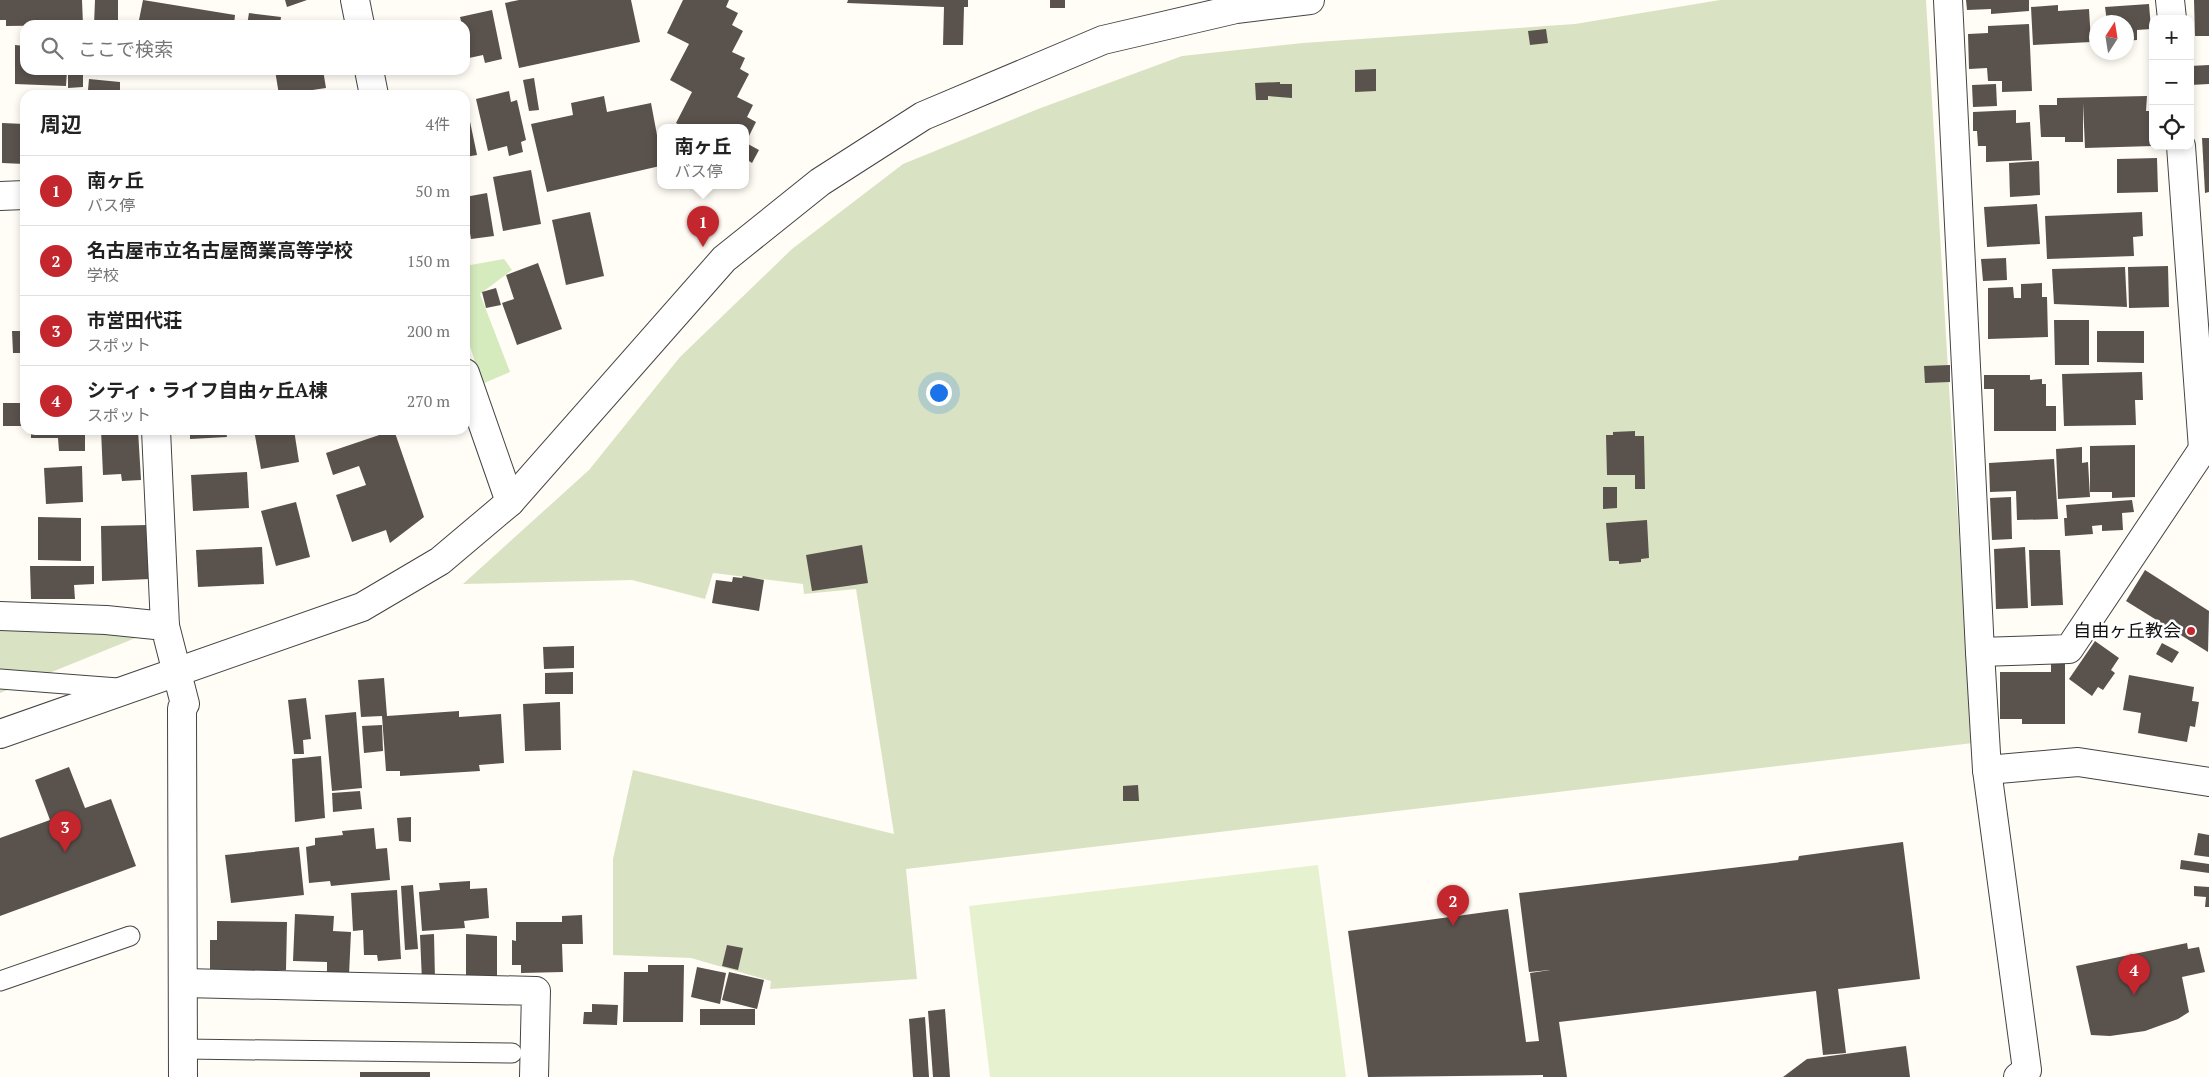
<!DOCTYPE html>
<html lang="ja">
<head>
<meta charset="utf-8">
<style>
	body { margin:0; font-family:"PT Serif","Noto Sans JP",serif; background:#f2f2f2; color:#222 }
	.controls { position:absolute; right:15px; top:15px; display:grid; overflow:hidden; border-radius:10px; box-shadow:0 2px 8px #0003 }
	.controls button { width:45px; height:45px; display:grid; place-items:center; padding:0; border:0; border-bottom:1px solid #e0e0e0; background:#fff; color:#222; font:25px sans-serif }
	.compass { position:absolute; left:2089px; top:15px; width:45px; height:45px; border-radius:50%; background:#fff; box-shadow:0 2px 8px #0003; rotate:12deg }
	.you { position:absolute; left:938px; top:392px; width:18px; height:18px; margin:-12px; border:4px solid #fff; border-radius:50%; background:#1a73e8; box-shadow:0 0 0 8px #1a73e833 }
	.badge { display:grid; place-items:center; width:32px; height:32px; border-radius:50%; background:#c4262e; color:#fff; font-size:16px; font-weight:700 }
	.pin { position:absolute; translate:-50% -41px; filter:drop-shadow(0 1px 2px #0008) }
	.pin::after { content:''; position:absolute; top:26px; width:18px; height:15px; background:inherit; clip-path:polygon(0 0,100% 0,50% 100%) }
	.popup { position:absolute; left:657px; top:124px; width:92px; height:65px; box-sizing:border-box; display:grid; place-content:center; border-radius:10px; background:#fff; filter:drop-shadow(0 1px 4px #0005); font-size:16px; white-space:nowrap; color:#767676 }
	.popup b { font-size:19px; color:#222 }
	.popup::after { content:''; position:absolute; left:50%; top:100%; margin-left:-10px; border:10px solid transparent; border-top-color:#fff }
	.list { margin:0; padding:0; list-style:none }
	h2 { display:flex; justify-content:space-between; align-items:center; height:65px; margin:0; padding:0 20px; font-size:21px }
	h2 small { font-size:16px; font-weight:400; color:#767676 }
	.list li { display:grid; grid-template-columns:32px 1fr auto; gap:15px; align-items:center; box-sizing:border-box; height:70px; padding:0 20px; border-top:1px solid #e0e0e0 }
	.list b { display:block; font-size:19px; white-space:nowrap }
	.list p { margin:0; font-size:16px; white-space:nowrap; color:#767676 }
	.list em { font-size:16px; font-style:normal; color:#767676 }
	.icon { flex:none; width:28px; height:28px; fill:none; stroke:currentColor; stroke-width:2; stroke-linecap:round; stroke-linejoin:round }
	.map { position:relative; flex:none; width:2209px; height:1077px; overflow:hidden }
	.search { position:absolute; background:#fff; box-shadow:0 2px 8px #0003; left:20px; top:20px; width:450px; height:55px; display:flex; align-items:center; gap:12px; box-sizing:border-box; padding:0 18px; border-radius:15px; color:#767676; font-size:19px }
	.panel { position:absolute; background:#fff; box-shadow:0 2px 8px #0003; left:20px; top:90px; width:450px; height:345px; border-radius:15px }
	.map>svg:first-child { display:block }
	.green { fill:#d5ebbd }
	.cemetery { fill:#d9e3c4 }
	.pitch { fill:#e6f2cf }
	.building { fill:#5a524d }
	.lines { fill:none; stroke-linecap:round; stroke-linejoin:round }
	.service-casing { stroke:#444; stroke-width:21 }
	.minor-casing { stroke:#444; stroke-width:30 }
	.tertiary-casing { stroke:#444; stroke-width:30 }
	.service { stroke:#fff; stroke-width:19 }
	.minor { stroke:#fff; stroke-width:28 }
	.tertiary { stroke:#fff; stroke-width:28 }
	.poi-dot { fill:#c4262e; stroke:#fff; stroke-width:2 }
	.labels { text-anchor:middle; stroke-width:5; stroke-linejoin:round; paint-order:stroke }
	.poi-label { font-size:18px; fill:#111; stroke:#fff; text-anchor:end }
</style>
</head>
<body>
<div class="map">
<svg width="2209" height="1077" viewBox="0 0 2209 1077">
	<rect width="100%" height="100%" fill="#fffdf5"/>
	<path class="green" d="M504 259 512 270 480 294 510 372 482 384 465 330V266Z"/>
	<g class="cemetery">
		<path d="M1720 0H1926L1950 403 1973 743 906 869 917 979 770 989 771 981 691 958 613 955V859L633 770 894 834 856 589 804 594 803 584 713 573 705 599 632 580 463 584 589 470 680 357 792 249 903 164 1038 109 1182 56 1303 43 1575 24Z"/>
		<path d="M0 624 165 626 0 693Z"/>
	</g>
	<path class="pitch" d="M1318 865 1346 1077H990L969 906Z"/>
	<g class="building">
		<path d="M0 0H82L83 25 6 26V20H0Z"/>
		<path d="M95 0H118V25H94Z"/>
		<path d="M143 0 235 15 234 25H138Z"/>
		<path d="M285 0H307L287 7Z"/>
		<path d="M519 0H631L640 42 519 68 505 3Z"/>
		<path d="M683 0H729L726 7 738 13 732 25 743 31 732 52 745 58 740 69 749 74 737 97 753 105 747 117 756 122 746 142V128H685L676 123 692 92 670 80 689 44 667 33Z"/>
		<path d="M848 0H968V7H964L963 45H943L944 7 847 3Z"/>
		<rect x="1050" y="0" width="15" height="8"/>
		<path d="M1966 0H2029V11L1991 14V9L1967 10Z"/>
		<path d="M2194 0H2209V36H2195Z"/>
		<path d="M2149 4 2151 29 2137 30V40L2126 41V22H2107L2105 7Z"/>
		<path d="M2058 5V11L2089 9 2091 42 2033 45 2031 7Z"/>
		<path d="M492 10 502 59 485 63 483 55 469 58 465 40V25H462L460 17Z"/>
		<path d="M249 13 281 17 280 25H247Z"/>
		<path d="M2029 24 2032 91 2002 92V81H1988L1987 68 1969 69 1968 34 1988 33V26Z"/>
		<path d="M1546 29 1548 43 1530 45 1528 31Z"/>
		<path d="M15 45 25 46V70H67L66 86 15 84Z"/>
		<path d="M2209 65V84L2190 85V66Z"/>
		<path d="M1376 69V91L1355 92V70Z"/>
		<path d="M68 70H83V87L68 88Z"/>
		<path d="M275 70H323L326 88 279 95Z"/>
		<path d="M534 78 539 110 529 111 523 80Z"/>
		<path d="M89 79 120 82V91L150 92V95H100V91L88 90Z"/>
		<path d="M1280 82V84H1292V98L1268 96V100H1256L1255 83Z"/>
		<path d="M1996 84 1997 106 1973 107 1972 85Z"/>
		<path d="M509 91 511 102 517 100 526 140 521 142 523 152 509 156 507 146 488 151 476 99Z"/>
		<path d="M604 96 607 112 651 103 660 151V166L547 192 531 124 573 115 571 103Z"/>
		<path d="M2147 96 2146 111H2153V146L2085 148 2083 103V142H2065V137H2041L2039 105H2057V98Z"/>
		<path d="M2016 110V123L2030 122 2032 160 1986 162V146H1978L1977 131H1973V112Z"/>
		<path d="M468 112 477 155 465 157V113Z"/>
		<path d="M2 123 25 124V164L2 163Z"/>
		<path d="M2202 138H2209V192L2205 193Z"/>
		<path d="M746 143 759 150 752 163 746 159Z"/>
		<path d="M2157 158 2158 192 2117 193V159Z"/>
		<path d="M2039 161 2040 195 2010 197 2009 163Z"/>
		<path d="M531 170 541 224 503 231 493 177Z"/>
		<path d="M487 193 494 236 471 239 470 233H465V197Z"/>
		<path d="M2037 204 2040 244 1987 247 1984 207Z"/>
		<path d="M590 212 604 276 566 285 552 220Z"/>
		<path d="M2142 212 2143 236 2133 237 2134 256 2047 259 2045 216Z"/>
		<path d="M2006 258 2007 280 1983 281 1981 259Z"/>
		<path d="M538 263 562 329 517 345 502 303 514 299 506 275Z"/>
		<path d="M2168 266 2169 307 2129 308 2128 267Z"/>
		<path d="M2125 267 2127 307 2054 304 2052 269Z"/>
		<path d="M2042 283V297H2047L2048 337 1988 339V288L2013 287 2014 298H2021V284Z"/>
		<path d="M496 288 501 305 486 308 482 292Z"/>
		<path d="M2054 320H2089V365H2055Z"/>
		<path d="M12 331H25V377H23L22 353H13Z"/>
		<path d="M2097 331H2144V363L2097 362Z"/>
		<path d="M1950 365V382L1925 383 1924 366Z"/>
		<path d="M2142 372 2143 400H2135L2136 425 2064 426 2062 374Z"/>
		<path d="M1984 375H2030V380L2042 379V384H2046V406H2056V431H1994V389H1984Z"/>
		<rect x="3" y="403" width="22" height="23"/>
		<path d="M31 430H85V451H59L58 438H31Z"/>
		<path d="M101 430H138L141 480 122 481 121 474 103 475Z"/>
		<path d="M190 430H234V431L226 432 227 437 190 439Z"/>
		<path d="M254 430H294L299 462 261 469Z"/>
		<path d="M394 430 424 517 390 543 386 530 352 542 336 495 366 485 359 466 333 475 326 453Z"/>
		<path d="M1635 431V436H1644L1645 489H1635V475H1607L1606 435H1613V432Z"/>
		<path d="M2135 445V497L2112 498V492H2090V446Z"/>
		<path d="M2082 447V463L2088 462 2090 497 2058 499 2056 449Z"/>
		<path d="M2054 459 2058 519 2017 520 2016 491 1990 492 1989 463Z"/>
		<path d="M82 466 83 502 46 504 44 468Z"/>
		<path d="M247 472 249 508 193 511 191 475Z"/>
		<path d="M1603 487H1617V508L1603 509Z"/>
		<path d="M2011 497 2012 539 1992 540 1990 498Z"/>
		<path d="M2132 500 2134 512 2122 513 2123 530 2102 531V525L2092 526 2093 534 2065 536 2064 518H2067L2066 505Z"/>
		<path d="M296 502 310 557 276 566 261 511Z"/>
		<path d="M38 517 81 518V561L38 560Z"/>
		<path d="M1647 520 1649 558 1641 559V562L1619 564V561H1609L1606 523Z"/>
		<path d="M148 525 150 579 102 581 101 526Z"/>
		<path d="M862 545 868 583 812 591 806 555Z"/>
		<path d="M262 547 264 584 198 587 196 550Z"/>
		<path d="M2025 547 2028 608 1996 609 1994 549Z"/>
		<path d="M2029 550H2060L2063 605 2031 606Z"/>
		<path d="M30 566H94V584L74 585 75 599H31Z"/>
		<path d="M2145 570 2209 611 2208 652 2126 601Z"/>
		<path d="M743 576 764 580 759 611 712 603 716 580 732 582 733 577 742 578Z"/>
		<path d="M2095 641 2119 658 2111 670 2115 673 2103 690 2098 687 2092 696 2069 679Z"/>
		<path d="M2162 643 2179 652 2172 663 2156 654Z"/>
		<path d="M574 646V668L544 669 543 647Z"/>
		<path d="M2051 659H2065V724H2022V719H2000V672H2051Z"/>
		<path d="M573 672V694H545V673Z"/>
		<path d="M2129 675 2194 687 2192 701 2199 702 2195 727 2190 726 2187 742 2138 733 2141 713 2123 710Z"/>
		<path d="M384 678 387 716 459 711V717L501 714 504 763 479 765 480 771 400 776V771H386L382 716 361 717 358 680Z"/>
		<path d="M306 698 311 739 303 740 304 754H294L288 700Z"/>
		<path d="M560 702 561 750 525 751 523 704Z"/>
		<path d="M356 712 362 788 332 791 325 715Z"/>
		<path d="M382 725 383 751 364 753 362 726Z"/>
		<path d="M321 756 325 818 295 822 292 759Z"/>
		<path d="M69 767 85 808 111 799 136 866 0 916V838L50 820 35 780Z"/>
		<path d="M1138 785 1139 801H1123V786Z"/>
		<path d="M360 791 362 809 333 812 332 793Z"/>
		<path d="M411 817V842L399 841 397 818Z"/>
		<path d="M374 828 376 849 387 848 390 880 331 886 330 881 309 883 306 847 315 845V838L343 835 342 831Z"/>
		<path d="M2198 833 2209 835V857L2194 855Z"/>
		<path d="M1903 842 1920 979 1838 989 1846 1053 1823 1055 1816 991 1559 1022 1567 1077H1543V1075L1368 1077 1348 931 1508 909 1526 1042 1539 1041 1530 973 1550 970 1529 972 1519 893 1798 860 1799 856Z"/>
		<path d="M299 847 304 895 231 903 225 855Z"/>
		<path d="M2181 860 2209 864V873L2180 869Z"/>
		<path d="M470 881V889L487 888 489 918 464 921 465 928 422 931 419 892 440 890 439 883Z"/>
		<path d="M413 885 418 949 405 950 401 886Z"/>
		<path d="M2194 886 2209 887V907H2205L2206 897 2194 896Z"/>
		<path d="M397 890 401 959 378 961 377 955H364L363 930 353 931 351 893Z"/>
		<path d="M295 914 334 916 333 931 351 932 349 975 327 974V962L293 961Z"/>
		<path d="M582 915 583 944H562L563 972 521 973V965H512V940L516 941V922H562V916Z"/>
		<path d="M217 921 287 922 286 970H210V940H217Z"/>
		<path d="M434 934 435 980 422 981 420 935Z"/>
		<path d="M466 934 497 936V981L466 980Z"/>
		<path d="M2187 943 2188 949 2199 947 2205 972 2182 977 2189 1012 2178 1019 2145 1031 2110 1036 2091 1035 2076 966Z"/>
		<path d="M727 945 743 948 738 970 722 966Z"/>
		<path d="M648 965H684L683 1022H623L624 972H648Z"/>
		<path d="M697 967 726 973 720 1004 691 997Z"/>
		<path d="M729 972 764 980 757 1009 722 1000Z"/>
		<path d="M592 1004 618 1005 617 1025 583 1024 584 1012H592Z"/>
		<rect x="700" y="1009" width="55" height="16"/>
		<path d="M945 1009 950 1077H933L928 1011Z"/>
		<path d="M925 1017 929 1077H913L909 1019Z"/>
		<path d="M1906 1046 1910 1077H1783L1807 1059Z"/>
		<rect x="360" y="1072" width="70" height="5"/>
	</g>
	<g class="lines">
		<defs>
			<g id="service">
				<path d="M0 679 118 688"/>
				<path d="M0 981 130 936"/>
				<path d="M184 1049 512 1053"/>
			</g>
			<g id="minor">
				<path d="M355 0 360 25"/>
				<path d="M1948 0 1980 652 2069 649 2209 440"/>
				<path d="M2170 0 2172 19"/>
				<path d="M369 70 374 95"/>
				<path d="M2181 146 2203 449"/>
				<path d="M0 196 25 195"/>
				<path d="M465 373 510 502"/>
				<path d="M156 430 165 626"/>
				<path d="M0 616 106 620 165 626 185 704 182 708 183 1077"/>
				<path d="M1980 652 1987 770 2078 762 2209 782"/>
				<path d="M1987 770 2027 1070 2018 1077"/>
				<path d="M184 983 536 991 534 1077"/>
			</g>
			<path id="tertiary" d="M0 734 362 607 440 561 510 502 724 259 820 182 923 116 1103 40 1236 9 1310 0"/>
		</defs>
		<use href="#service" class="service-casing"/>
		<use href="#minor" class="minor-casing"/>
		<use href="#tertiary" class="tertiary-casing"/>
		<use href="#service" class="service"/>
		<use href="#minor" class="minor"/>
		<use href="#tertiary" class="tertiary"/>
	</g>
	<circle class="poi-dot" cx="2191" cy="631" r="5"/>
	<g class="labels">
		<g class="poi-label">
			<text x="2181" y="637">自由ヶ丘教会</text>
		</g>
	</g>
</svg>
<div class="controls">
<button>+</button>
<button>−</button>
<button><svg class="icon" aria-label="locate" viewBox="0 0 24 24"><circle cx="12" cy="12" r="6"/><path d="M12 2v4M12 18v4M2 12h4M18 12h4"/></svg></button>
</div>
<svg class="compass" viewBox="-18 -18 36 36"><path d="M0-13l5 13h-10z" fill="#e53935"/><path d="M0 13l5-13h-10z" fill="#767676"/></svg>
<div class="you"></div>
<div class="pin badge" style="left:703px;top:247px">1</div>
<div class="popup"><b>南ヶ丘</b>バス停</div>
<div class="pin badge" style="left:1453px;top:926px">2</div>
<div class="pin badge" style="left:65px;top:852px">3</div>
<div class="pin badge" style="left:2134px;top:995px">4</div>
<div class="search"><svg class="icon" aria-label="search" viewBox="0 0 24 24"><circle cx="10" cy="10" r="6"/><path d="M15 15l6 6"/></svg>ここで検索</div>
<section class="panel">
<h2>周辺<small>4件</small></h2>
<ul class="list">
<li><span class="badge">1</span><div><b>南ヶ丘</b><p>バス停</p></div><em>50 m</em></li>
<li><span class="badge">2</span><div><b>名古屋市立名古屋商業高等学校</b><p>学校</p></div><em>150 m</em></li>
<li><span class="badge">3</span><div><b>市営田代荘</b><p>スポット</p></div><em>200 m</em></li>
<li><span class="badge">4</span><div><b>シティ・ライフ自由ヶ丘A棟</b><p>スポット</p></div><em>270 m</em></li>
</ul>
</section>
</div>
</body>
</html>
